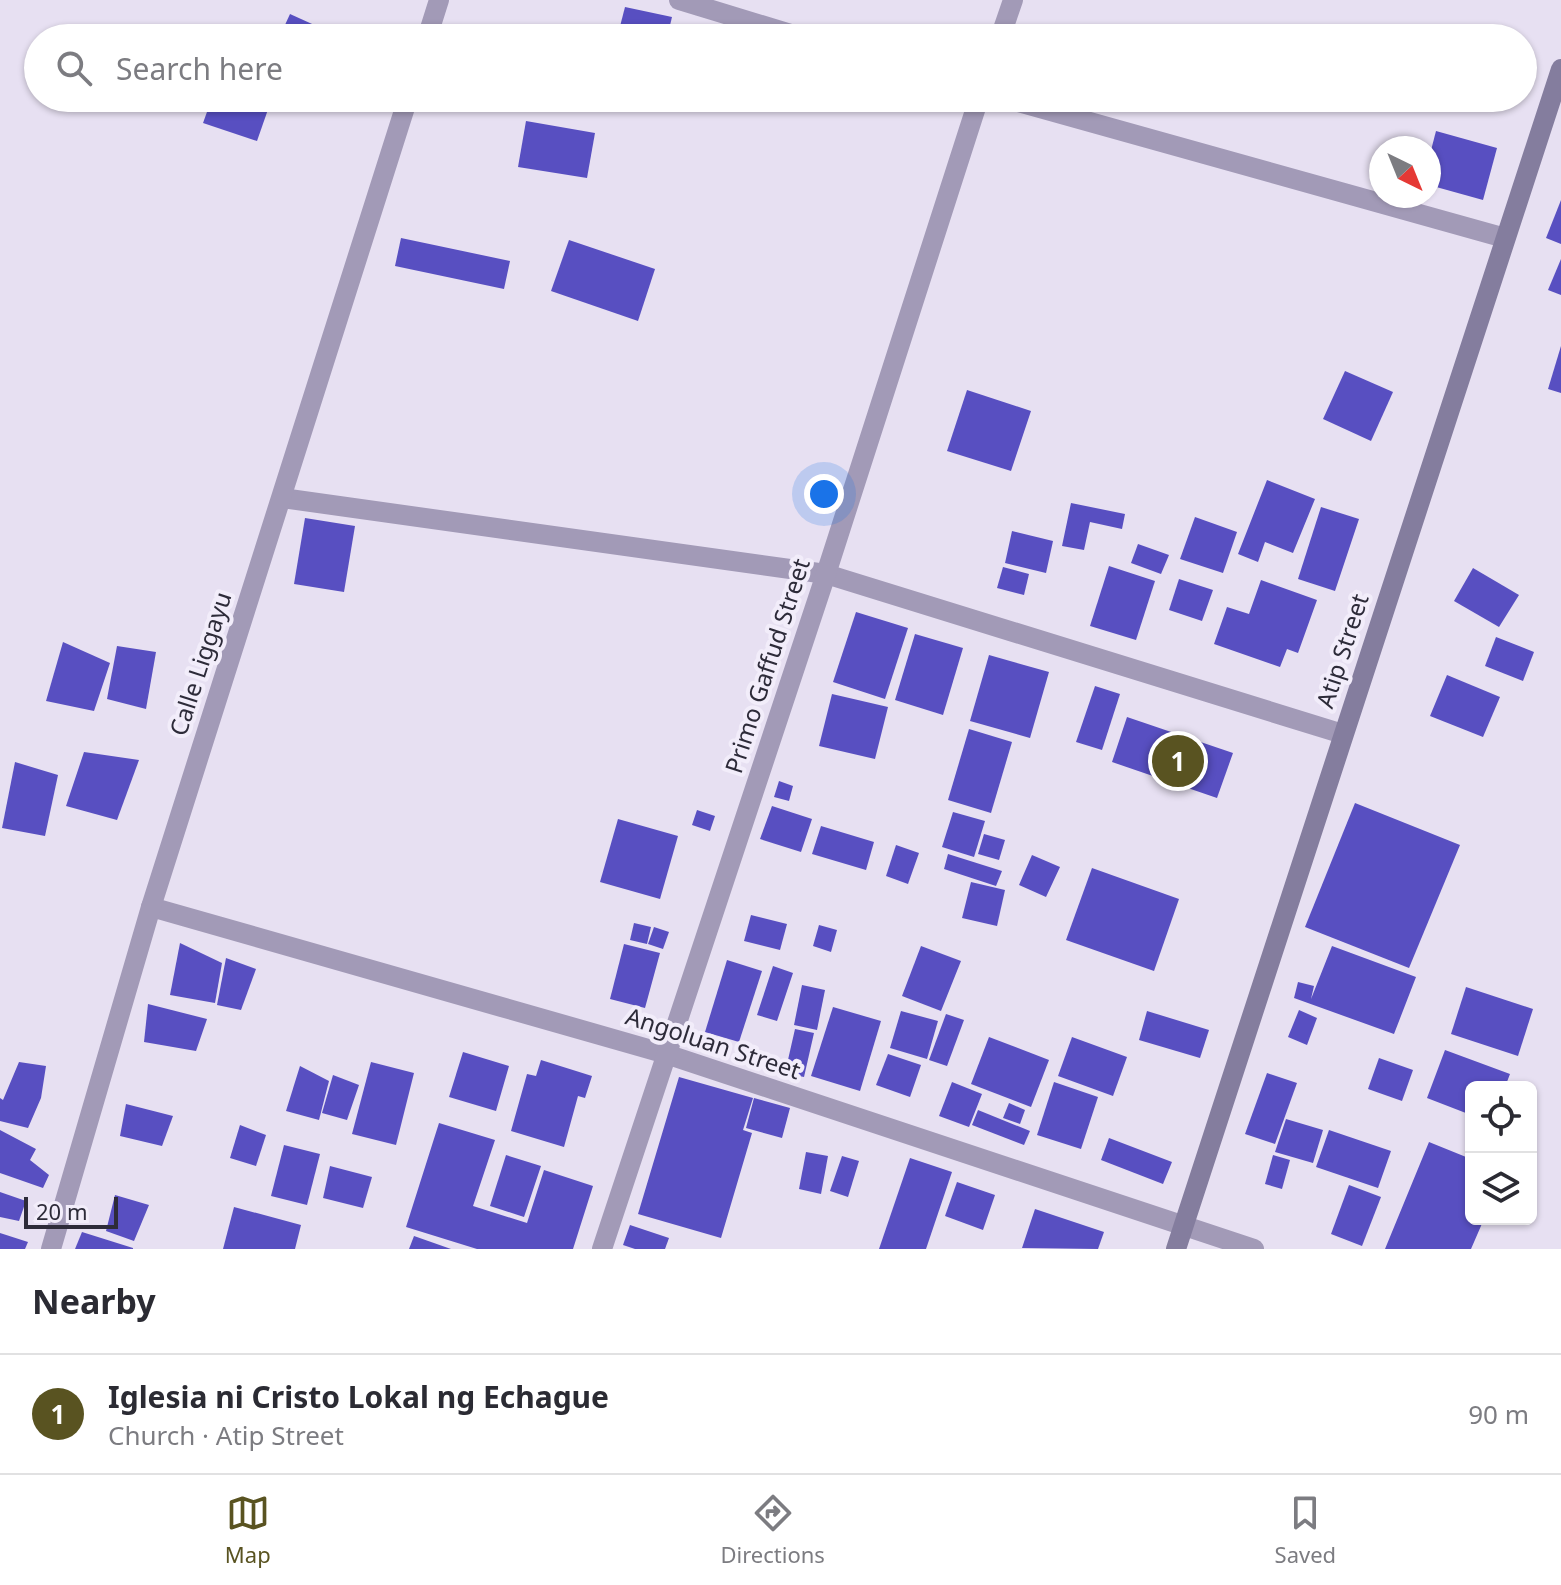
<!DOCTYPE html>
<html lang="en">
<head>
<meta charset="utf-8">
<style>
	body { margin:0; font-family:"Noto Sans",sans-serif; background:#f7f7f7; color:#2b2b33 }
	.controls { position:absolute; right:24px; bottom:24px; display:grid; overflow:hidden; border-radius:12px; box-shadow:0 2px 6px #0004 }
	.controls button { width:72px; height:72px; display:grid; place-items:center; padding:0; border:0; border-bottom:2px solid #e1e1e2; background:#fff; color:#2b2b33; font:40px sans-serif }
	.compass { position:absolute; left:1369px; top:136px; width:72px; height:72px; border-radius:50%; background:#fff; box-shadow:0 2px 6px #0004; rotate:137deg }
	.scale { position:absolute; left:24px; bottom:20px; width:94px; box-sizing:border-box; padding-left:8px; border:4px solid #2d2b39; border-top:0; font-size:22px; line-height:28px; white-space:nowrap; color:#2d2b39; -webkit-text-stroke:6px #f2edfa; paint-order:stroke }
	.you { position:absolute; left:824px; top:494px; width:28px; height:28px; margin:-20px; border:6px solid #fff; border-radius:50%; background:#1a73e8; box-shadow:0 0 0 12px #1a73e833 }
	.badge { display:grid; place-items:center; width:52px; height:52px; border-radius:50%; background:#595321; color:#fff; font-size:26px; font-weight:700 }
	.pin { position:absolute; translate:-50% -50%; border:4px solid #fff; box-shadow:0 2px 8px #0006 }
	.list { margin:0; padding:0; list-style:none }
	h2 { display:flex; justify-content:space-between; align-items:center; height:104px; margin:0; padding:0 32px; font-size:34px }
	h2 small { font-size:26px; font-weight:400; color:#7c7c81 }
	.list li { display:grid; grid-template-columns:52px 1fr auto; gap:24px; align-items:center; box-sizing:border-box; height:120px; padding:0 32px; border-top:2px solid #e1e1e2 }
	.list b { display:block; font-size:30px; white-space:nowrap }
	.list p { margin:0; font-size:26px; white-space:nowrap; color:#7c7c81 }
	.list em { font-size:26px; font-style:normal; color:#7c7c81 }
	.icon { flex:none; width:44px; height:44px; fill:none; stroke:currentColor; stroke-width:2; stroke-linecap:round; stroke-linejoin:round }
	.map { position:relative; flex:none; width:1561px; height:1249px; overflow:hidden }
	.search { position:absolute; background:#fff; box-shadow:0 2px 6px #0004; left:24px; right:24px; top:24px; height:88px; display:flex; align-items:center; gap:20px; box-sizing:border-box; padding:0 28px; border-radius:44px; color:#7c7c81; font-size:30px }
	.sheet { height:224px; background:#fff }
	nav { display:flex; justify-content:space-around; align-items:center; box-sizing:border-box; height:112px; border-top:2px solid #e1e1e2; background:#fff; font-size:22px; color:#7c7c81 }
	nav a { display:grid; justify-items:center; gap:4px }
	nav .on { color:#595321 }
	.map>svg:first-child { display:block }
	.building { fill:#584fc1 }
	.lines { fill:none; stroke-linecap:round; stroke-linejoin:round }
	.minor { stroke:#a29ab7; stroke-width:20 }
	.secondary { stroke:#847d9e; stroke-width:20 }
	.labels { text-anchor:middle; stroke-width:8; stroke-linejoin:round; paint-order:stroke }
	.street-label { font-size:24px; fill:#2d2b39; stroke:#f2edfa }
</style>
</head>
<body>
<div class="map">
<svg width="1561" height="1249" viewBox="0 0 1561 1249">
	<rect width="100%" height="100%" fill="#e7e0f2"/>
	<g class="building">
		<path d="M625 7 672 17 667 38H617Z"/>
		<path d="M290 14 343 38H279Z"/>
		<path d="M212 98H272L257 141 203 123Z"/>
		<path d="M526 121 595 133 587 178 518 167Z"/>
		<path d="M1436 131 1497 148 1483 200 1429 185V158Z"/>
		<path d="M1561 200V244L1546 238Z"/>
		<path d="M401 238 510 261 504 289 395 266Z"/>
		<path d="M569 240 655 269 638 321 551 291Z"/>
		<path d="M1561 259V295L1548 290Z"/>
		<path d="M1561 346V393L1548 389Z"/>
		<path d="M1345 371 1393 392 1371 441 1323 419Z"/>
		<path d="M967 390 1031 411 1011 471 947 451Z"/>
		<path d="M1267 480 1315 499 1293 553 1265 542 1258 562 1238 554Z"/>
		<path d="M1071 503 1125 514 1122 529 1090 522 1084 550 1062 546Z"/>
		<path d="M1321 507 1359 519 1335 591 1298 579Z"/>
		<path d="M1195 517 1237 532 1223 573 1180 559Z"/>
		<path d="M305 518 355 526 344 592 294 584Z"/>
		<path d="M1012 531 1053 541 1046 573 1005 563Z"/>
		<path d="M1138 544 1169 555 1161 574 1131 563Z"/>
		<path d="M1109 566 1155 581 1136 640 1090 626Z"/>
		<path d="M1003 567 1029 574 1024 595 997 588Z"/>
		<path d="M1473 568 1519 595 1499 627 1454 601Z"/>
		<path d="M1179 579 1213 590 1202 621 1169 610Z"/>
		<path d="M1261 580 1317 600 1298 653 1287 649 1280 667 1214 644 1227 607 1249 614Z"/>
		<path d="M856 612 908 628 885 699 833 682Z"/>
		<path d="M915 634 963 648 943 715 895 700Z"/>
		<path d="M1496 637 1534 652 1523 681 1485 666Z"/>
		<path d="M63 642 110 663 94 711 46 701Z"/>
		<path d="M117 646 156 652 146 709 107 699Z"/>
		<path d="M989 655 1049 672 1030 738 970 721Z"/>
		<path d="M1447 675 1500 697 1483 737 1430 716Z"/>
		<path d="M1095 686 1120 694 1102 750 1076 742Z"/>
		<path d="M832 694 888 707 875 759 819 746Z"/>
		<path d="M1127 717 1233 753 1217 798 1112 762Z"/>
		<path d="M969 729 1012 742 991 813 948 800Z"/>
		<path d="M84 752 139 760 117 820 66 806Z"/>
		<path d="M15 762 58 775 45 836 2 828Z"/>
		<path d="M779 781 793 786 789 801 774 797Z"/>
		<path d="M1355 803 1460 845 1409 968 1305 927Z"/>
		<path d="M772 806 812 819 801 852 760 839Z"/>
		<path d="M697 810 715 816 710 831 692 825Z"/>
		<path d="M953 812 985 821 974 857 942 847Z"/>
		<path d="M618 819 678 836 660 899 600 882Z"/>
		<path d="M821 826 874 842 866 870 812 854Z"/>
		<path d="M984 834 1005 840 999 860 978 854Z"/>
		<path d="M896 845 919 853 908 884 886 876Z"/>
		<path d="M948 854 1002 871 996 886 944 869Z"/>
		<path d="M1032 855 1060 867 1046 897 1019 885Z"/>
		<path d="M1092 868 1179 899 1154 971 1066 940Z"/>
		<path d="M971 882 1005 890 997 926 962 918Z"/>
		<path d="M751 915 787 924 780 950 744 941Z"/>
		<path d="M634 923 651 927 647 944 630 940Z"/>
		<path d="M819 925 837 930 831 952 813 946Z"/>
		<path d="M654 927 669 932 663 949 648 944Z"/>
		<path d="M180 943 222 963 215 1003 170 995Z"/>
		<path d="M624 944 660 953 645 1008 610 999Z"/>
		<path d="M921 946 961 961 941 1011 902 996Z"/>
		<path d="M1332 946 1416 977 1394 1034 1294 998 1298 982 1314 986 1311 999Z"/>
		<path d="M226 958 256 969 241 1010 217 1005Z"/>
		<path d="M727 960 762 971 739 1042 705 1032Z"/>
		<path d="M773 966 793 973 777 1021 757 1015Z"/>
		<path d="M802 985 825 990 817 1030 794 1025Z"/>
		<path d="M1466 987 1533 1009 1518 1056 1451 1034Z"/>
		<path d="M148 1004 207 1019 196 1051 144 1042Z"/>
		<path d="M833 1007 881 1021 860 1091 811 1076Z"/>
		<path d="M1299 1010 1317 1018 1307 1045 1288 1037Z"/>
		<path d="M901 1011 938 1021 927 1059 890 1048Z"/>
		<path d="M1147 1011 1209 1030 1200 1058 1139 1040Z"/>
		<path d="M946 1014 964 1020 947 1066 929 1060Z"/>
		<path d="M795 1029 814 1033 804 1077 785 1073Z"/>
		<path d="M989 1037 1049 1060 1031 1107 971 1084Z"/>
		<path d="M1072 1037 1127 1057 1113 1096 1058 1076Z"/>
		<path d="M1445 1050 1510 1074 1505 1087H1471V1115L1427 1098Z"/>
		<path d="M463 1052 509 1066 496 1111 449 1097Z"/>
		<path d="M888 1054 921 1065 910 1097 876 1085Z"/>
		<path d="M1379 1058 1413 1070 1402 1101 1368 1089Z"/>
		<path d="M541 1060 592 1076 585 1098 578 1096 564 1147 511 1131 527 1074 536 1076Z"/>
		<path d="M19 1062 46 1066 41 1098 28 1128 0 1121V1098L3 1100Z"/>
		<path d="M371 1062 414 1073 396 1145 352 1134Z"/>
		<path d="M300 1066 329 1081 319 1120 286 1111Z"/>
		<path d="M1267 1073 1297 1083 1275 1144 1245 1134Z"/>
		<path d="M333 1075 359 1085 347 1120 322 1113Z"/>
		<path d="M679 1077 753 1098 743 1130 752 1133 721 1238 638 1214Z"/>
		<path d="M952 1082 982 1094 969 1127 939 1116Z"/>
		<path d="M1054 1082 1098 1097 1081 1149 1037 1135Z"/>
		<path d="M754 1098 790 1108 782 1138 746 1128Z"/>
		<path d="M1009 1103 1025 1110 1020 1124 1003 1118Z"/>
		<path d="M126 1104 173 1116 162 1146 120 1136Z"/>
		<path d="M978 1110 1030 1131 1024 1145 972 1125Z"/>
		<path d="M1286 1119 1323 1130 1313 1163 1275 1152Z"/>
		<path d="M439 1123 495 1140 473 1206 527 1223 544 1170 593 1186 573 1249H477L406 1227Z"/>
		<path d="M240 1125 266 1135 256 1166 230 1158Z"/>
		<path d="M0 1130 36 1149 30 1160 49 1175 43 1188 0 1173Z"/>
		<path d="M1329 1130 1391 1151 1378 1188 1316 1167Z"/>
		<path d="M1109 1138 1172 1162 1163 1184 1101 1160Z"/>
		<path d="M1429 1142 1471 1159V1219H1484L1471 1249H1385Z"/>
		<path d="M284 1145 320 1154 307 1205 271 1196Z"/>
		<path d="M806 1152 828 1156 821 1194 799 1189Z"/>
		<path d="M506 1155 541 1166 524 1217 490 1206Z"/>
		<path d="M1273 1155 1290 1160 1282 1189 1265 1184Z"/>
		<path d="M842 1156 859 1161 848 1197 830 1191Z"/>
		<path d="M910 1158 952 1172 926 1249H879Z"/>
		<path d="M330 1166 372 1177 363 1208 323 1198Z"/>
		<path d="M957 1182 995 1195 983 1230 945 1216Z"/>
		<path d="M1349 1185 1381 1197 1362 1246 1331 1234Z"/>
		<path d="M0 1192 26 1201 19 1221 0 1217Z"/>
		<path d="M115 1195 149 1205 134 1241 106 1231Z"/>
		<path d="M234 1207 301 1225 295 1249H223Z"/>
		<path d="M1035 1209 1104 1232 1098 1249 1022 1248Z"/>
		<path d="M630 1225 669 1238 665 1249H635L623 1245Z"/>
		<path d="M82 1232 133 1248V1249H75Z"/>
		<path d="M0 1233 28 1242 25 1249H0Z"/>
		<path d="M414 1236 451 1249H409Z"/>
	</g>
	<g class="lines">
		<g class="minor">
			<path d="M679 0 804 38"/>
			<path d="M427 38 439 0"/>
			<path d="M1000 38 1013 0"/>
			<path d="M1004 98 1505 238"/>
			<path d="M282 498 826 574 1343 734"/>
			<path d="M151 907 666 1054 1254 1249"/>
			<path d="M51 1249 151 907 408 98"/>
			<path d="M602 1249 826 574 979 98"/>
		</g>
		<path class="secondary" d="M1176 1249 1561 69"/>
	</g>
	<g class="labels">
		<g class="street-label">
			<text transform="translate(1343 651) rotate(-72)" y="8">Atip Street</text>
			<text transform="translate(201 664) rotate(-72)" y="8">Calle Liggayu</text>
			<text transform="translate(768 666) rotate(-72)" y="8">Primo Gaffud Street</text>
			<text transform="translate(713 1044) rotate(18)" y="8">Angoluan Street</text>
		</g>
	</g>
</svg>
<div class="controls">
<button><svg class="icon" aria-label="locate" viewBox="0 0 24 24"><circle cx="12" cy="12" r="6"/><path d="M12 2v4M12 18v4M2 12h4M18 12h4"/></svg></button>
<button><svg class="icon" aria-label="layers" viewBox="0 0 24 24"><path d="M12 4l9 5-9 5-9-5zM3 14l9 5 9-5"/></svg></button>
</div>
<svg class="compass" viewBox="-18 -18 36 36"><path d="M0-13l5 13h-10z" fill="#e53935"/><path d="M0 13l5-13h-10z" fill="#7c7c81"/></svg>
<div class="scale">20 m</div>
<div class="you"></div>
<div class="pin badge" style="left:1178px;top:761px">1</div>
<div class="search"><svg class="icon" aria-label="search" viewBox="0 0 24 24"><circle cx="10" cy="10" r="6"/><path d="M15 15l6 6"/></svg>Search here</div>
</div>
<section class="sheet">
<h2>Nearby<small></small></h2>
<ul class="list">
<li><span class="badge">1</span><div><b>Iglesia ni Cristo Lokal ng Echague</b><p>Church · Atip Street</p></div><em>90 m</em></li>
</ul>
</section>
<nav>
<a class="on"><svg class="icon" aria-label="map" viewBox="0 0 24 24"><path d="M3 6l6-2 6 2 6-2v14l-6 2-6-2-6 2zM9 4v14M15 6v14"/></svg>Map</a>
<a><svg class="icon" aria-label="directions" viewBox="0 0 24 24"><path d="M12 3l9 9-9 9-9-9zM9 14v-3h6M13 9l2 2-2 2"/></svg>Directions</a>
<a><svg class="icon" aria-label="saved" viewBox="0 0 24 24"><path d="M7 4h10v16l-5-4-5 4z"/></svg>Saved</a>
</nav>
</body>
</html>
